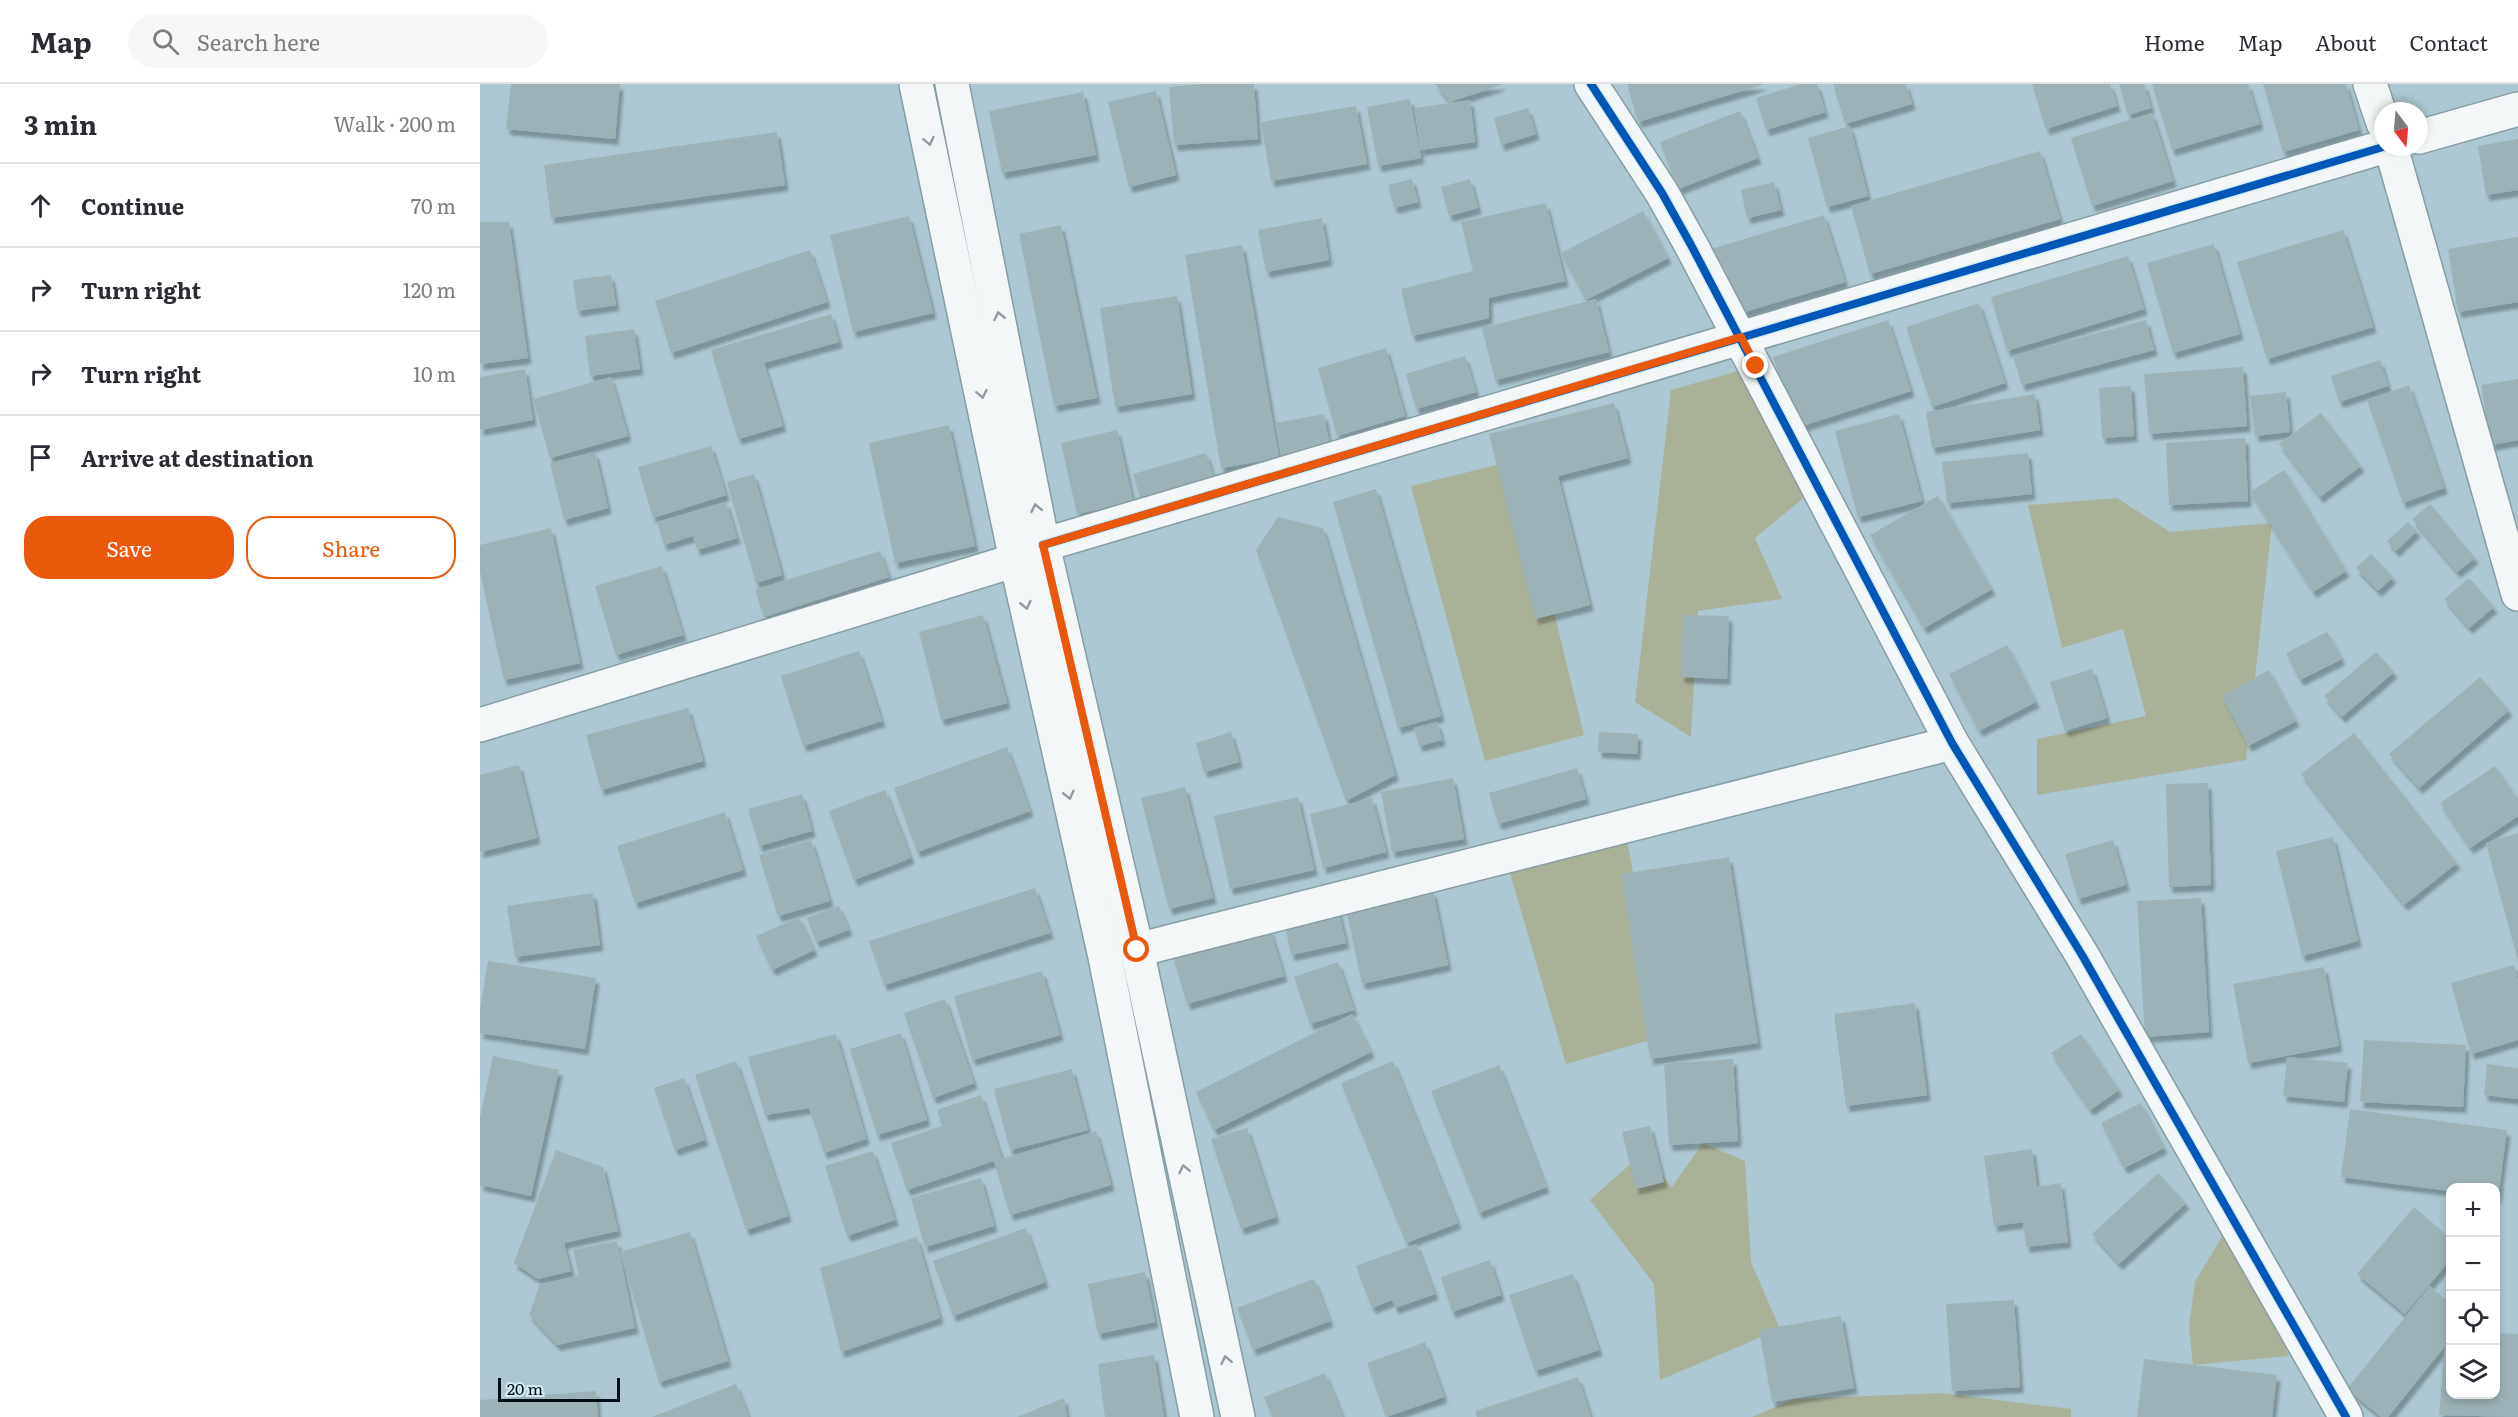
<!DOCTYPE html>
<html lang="en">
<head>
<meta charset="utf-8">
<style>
	body { margin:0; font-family:Literata,serif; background:#f7f7f7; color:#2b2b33 }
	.controls { position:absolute; right:18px; bottom:18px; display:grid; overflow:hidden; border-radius:12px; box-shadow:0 3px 9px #0003 }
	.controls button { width:54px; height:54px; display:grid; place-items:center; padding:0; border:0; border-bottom:2px solid #e1e1e2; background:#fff; color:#2b2b33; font:30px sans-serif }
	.compass { position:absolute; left:1894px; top:18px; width:54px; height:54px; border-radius:50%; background:#fff; box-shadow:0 3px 9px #0003; rotate:164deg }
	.scale { position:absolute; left:18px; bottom:15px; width:122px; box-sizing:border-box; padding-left:6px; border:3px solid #000e14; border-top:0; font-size:16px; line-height:21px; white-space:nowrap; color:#000e14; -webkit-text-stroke:4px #d2ebf4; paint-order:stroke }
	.stop { position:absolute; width:18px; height:18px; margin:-14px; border:4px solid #ea580c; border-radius:50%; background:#fff }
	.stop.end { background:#ea580c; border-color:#fff; box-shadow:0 2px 6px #0008 }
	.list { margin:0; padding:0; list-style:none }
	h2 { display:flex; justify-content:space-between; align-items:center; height:78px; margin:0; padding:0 24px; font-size:26px }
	h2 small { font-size:20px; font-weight:400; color:#7c7c81 }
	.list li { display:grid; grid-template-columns:39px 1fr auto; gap:18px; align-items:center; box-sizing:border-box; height:84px; padding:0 24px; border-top:2px solid #e1e1e2 }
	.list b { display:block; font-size:22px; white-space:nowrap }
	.list em { font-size:20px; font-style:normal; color:#7c7c81 }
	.actions { display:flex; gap:12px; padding:18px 24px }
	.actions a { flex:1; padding:14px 0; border:2px solid #ea580c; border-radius:24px; text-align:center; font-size:21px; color:#ea580c }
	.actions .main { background:#ea580c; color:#fff }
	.icon { flex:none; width:33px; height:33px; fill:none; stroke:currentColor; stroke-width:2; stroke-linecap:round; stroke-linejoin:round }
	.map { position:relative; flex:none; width:2038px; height:1333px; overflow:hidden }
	header { display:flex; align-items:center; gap:36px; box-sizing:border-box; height:84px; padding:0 30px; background:#fff; border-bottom:2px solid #e1e1e2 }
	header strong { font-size:28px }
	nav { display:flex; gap:33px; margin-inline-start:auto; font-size:21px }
	.search { width:420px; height:54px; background:#f7f7f7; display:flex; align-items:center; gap:15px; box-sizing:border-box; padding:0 21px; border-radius:33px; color:#7c7c81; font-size:22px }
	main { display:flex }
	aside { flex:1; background:#fff }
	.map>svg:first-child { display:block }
	.green { fill:#aab199 }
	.building { fill:#9cb2b7; filter:url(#shadow) }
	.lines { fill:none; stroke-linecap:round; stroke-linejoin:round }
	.minor-casing { stroke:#879da4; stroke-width:36 }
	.minor { stroke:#f3f7f8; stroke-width:33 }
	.cycleway-casing { stroke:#d2ebf4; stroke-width:11 }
	.cycleway { stroke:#0057b8; stroke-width:8 }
	.oneway { stroke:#929a9d }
	.route { stroke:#ea580c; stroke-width:8 }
</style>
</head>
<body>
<header>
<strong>Map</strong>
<div class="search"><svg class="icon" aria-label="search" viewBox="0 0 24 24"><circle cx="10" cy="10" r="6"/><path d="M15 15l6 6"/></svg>Search here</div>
<nav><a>Home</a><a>Map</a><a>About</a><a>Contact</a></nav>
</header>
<main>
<aside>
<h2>3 min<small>Walk · 200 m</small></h2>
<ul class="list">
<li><svg class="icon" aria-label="ahead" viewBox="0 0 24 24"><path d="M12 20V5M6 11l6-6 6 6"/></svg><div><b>Continue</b></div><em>70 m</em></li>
<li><svg class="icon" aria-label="right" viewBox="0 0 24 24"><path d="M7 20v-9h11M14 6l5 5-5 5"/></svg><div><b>Turn right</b></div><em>120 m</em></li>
<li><svg class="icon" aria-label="right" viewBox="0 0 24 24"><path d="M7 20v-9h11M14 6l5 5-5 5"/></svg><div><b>Turn right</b></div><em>10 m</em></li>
<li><svg class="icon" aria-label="arrive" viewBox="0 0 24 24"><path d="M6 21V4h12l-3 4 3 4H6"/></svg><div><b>Arrive at destination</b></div></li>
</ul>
<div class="actions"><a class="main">Save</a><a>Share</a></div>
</aside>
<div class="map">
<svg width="2038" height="1333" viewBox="0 0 2038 1333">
	<defs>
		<filter id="shadow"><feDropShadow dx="3.5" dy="6" stdDeviation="1.5" flood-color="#0004"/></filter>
	</defs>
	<rect width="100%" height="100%" fill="#acc7d1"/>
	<g class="green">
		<path d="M1276 282 1338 402 1275 454 1302 515 1218 527 1211 653 1155 618 1191 306Z"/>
		<path d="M1037 376 1104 651 1005 677 931 402Z"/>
		<path d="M1637 414 1690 448 1792 439 1766 676 1557 711V655L1666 632 1643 545 1582 564 1548 421Z"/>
		<path d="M1147 756 1184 952 1086 980 1029 786Z"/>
		<path d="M1223 1059 1265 1077 1271 1178 1300 1245 1180 1296 1174 1200 1110 1116 1166 1066 1191 1104Z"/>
		<path d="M1746 1146 1798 1226 1808 1272 1713 1281 1709 1242 1715 1198Z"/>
		<path d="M1462 1309 1591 1325V1333H1272L1314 1315Z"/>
	</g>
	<g class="building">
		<path d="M31 0H140L135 55 26 45Z"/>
		<path d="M722 0H774L778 55 694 61 689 3Z"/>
		<path d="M955 0H1024L970 18Z"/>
		<path d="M1147 0H1282V1L1158 38Z"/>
		<path d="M1321 0H1337L1345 28 1286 46 1276 14Z"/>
		<path d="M1353 0H1426L1432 20 1365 40Z"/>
		<path d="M1552 0H1630L1637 22 1566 45Z"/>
		<path d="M1639 0H1664L1671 24 1648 31Z"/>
		<path d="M1672 0H1768L1780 40 1692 66Z"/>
		<path d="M1783 0H1866L1879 46 1803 68Z"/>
		<path d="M676 7 696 91 649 103 628 18Z"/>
		<path d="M603 8 616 71 522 89 509 27Z"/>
		<path d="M930 15 941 74 898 82 887 23Z"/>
		<path d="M990 16 995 58 940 66 935 24Z"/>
		<path d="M876 22 887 80 791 97 781 38Z"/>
		<path d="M1048 24 1056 50 1021 61 1014 34Z"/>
		<path d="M1260 27 1278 74 1198 105 1180 58Z"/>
		<path d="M1672 29 1693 97 1612 122 1591 54Z"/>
		<path d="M1370 42 1388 112 1347 123 1328 54Z"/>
		<path d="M297 48 305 101 71 134 64 81Z"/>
		<path d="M2038 55V106L2006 111 1998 62Z"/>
		<path d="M1560 67 1580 135 1390 190 1371 122Z"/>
		<path d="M932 95 938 118 914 124 908 101Z"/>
		<path d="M990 95 998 124 969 132 961 103Z"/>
		<path d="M1294 98 1301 126 1267 134 1261 106Z"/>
		<path d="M1066 119 1085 197 1009 214V234L932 252 921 205 993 187 981 138Z"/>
		<path d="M1163 127 1188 174 1106 216 1081 169Z"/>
		<path d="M1344 131 1365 198 1258 230 1228 166Z"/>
		<path d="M429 132 453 229 373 248 350 151Z"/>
		<path d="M842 134 849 176 786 188 778 146Z"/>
		<path d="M0 138H29L48 274 0 280Z"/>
		<path d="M581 141 617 314 574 322 539 150Z"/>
		<path d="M1863 146 1893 243 1787 275 1757 178Z"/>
		<path d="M2038 153V218L1978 228 1968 165Z"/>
		<path d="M1734 160 1760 250 1693 269 1667 179Z"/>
		<path d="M762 161 799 374 741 384 705 171Z"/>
		<path d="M330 166 347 218 191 269 175 217Z"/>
		<path d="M1648 172 1664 225 1527 267 1511 213Z"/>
		<path d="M131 191 136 221 97 227 93 196Z"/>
		<path d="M697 212 712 310 635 323 620 224Z"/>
		<path d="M1116 215 1129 268 1015 296 1002 244Z"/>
		<path d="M1499 219 1525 299 1452 323 1426 243Z"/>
		<path d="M351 230 359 258 284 279 303 342 258 355 231 266Z"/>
		<path d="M1408 236 1431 307 1316 344 1293 273Z"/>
		<path d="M1666 236 1674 266 1542 301 1533 272Z"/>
		<path d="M154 245 160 285 110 292 105 252Z"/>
		<path d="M906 264 925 332 857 352 838 284Z"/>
		<path d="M985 272 996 308 936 325 926 290Z"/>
		<path d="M1900 276 1908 302 1859 318 1851 292Z"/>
		<path d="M1763 283 1767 342 1669 350 1664 290Z"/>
		<path d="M45 285 53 336 0 346V293Z"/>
		<path d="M131 293 148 352 70 374 53 315Z"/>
		<path d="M2038 295V356L2011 361 2001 301Z"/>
		<path d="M1929 301 1964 404 1923 419 1887 316Z"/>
		<path d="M1651 302 1654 352 1622 354 1619 304Z"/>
		<path d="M1806 308 1810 348 1775 352 1770 312Z"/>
		<path d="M1555 310 1560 346 1452 364 1446 328Z"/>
		<path d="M1134 319 1148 374 1078 392 1110 521 1055 535 1009 350Z"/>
		<path d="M1841 329 1881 382 1840 413 1799 360Z"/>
		<path d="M844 330 850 364 802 374 796 339Z"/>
		<path d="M1419 330 1442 417 1378 433 1355 347Z"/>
		<path d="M469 341 495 462 415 479 389 359Z"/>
		<path d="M637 346 653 418 597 430 581 359Z"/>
		<path d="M1765 354 1768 417 1689 421 1686 359Z"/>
		<path d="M231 362 246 411 173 434 158 383Z"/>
		<path d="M115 368 128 424 84 436 70 379Z"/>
		<path d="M726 369 734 395 661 416 653 390Z"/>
		<path d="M1548 369 1552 410 1467 419 1462 378Z"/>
		<path d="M1804 386 1866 487 1833 508 1770 408Z"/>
		<path d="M274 390 302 491 276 499 247 398Z"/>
		<path d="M896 405 961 632 918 644 853 418Z"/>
		<path d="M1458 412 1512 505 1444 544 1390 451Z"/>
		<path d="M246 418 257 454 217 466 213 452 184 461 177 438Z"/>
		<path d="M1950 420 1995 474 1977 488 1932 435Z"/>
		<path d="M798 433 843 444 915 691 866 717 776 466Z"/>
		<path d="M1928 438 1937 447 1916 467 1907 457Z"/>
		<path d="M71 444 100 579 24 596 0 488V461Z"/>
		<path d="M400 467 409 493 284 533 275 506Z"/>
		<path d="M1891 470 1913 493 1898 507 1876 484Z"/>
		<path d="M182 482 203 551 136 571 115 502Z"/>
		<path d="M1989 494 2014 523 1989 544 1964 515Z"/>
		<path d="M503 531 527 619 461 636 439 548Z"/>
		<path d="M1203 531 1249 532 1247 595 1201 593Z"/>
		<path d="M1847 548 1862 575 1820 596 1806 569Z"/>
		<path d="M1527 561 1556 618 1499 647 1469 590Z"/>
		<path d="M379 567 402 637 323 662 301 592Z"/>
		<path d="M1896 568 1914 588 1862 633 1844 612Z"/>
		<path d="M1612 585 1627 634 1585 647 1570 598Z"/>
		<path d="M1789 586 1816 637 1768 662 1742 612Z"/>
		<path d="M2000 593 2029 626 1939 704 1909 670Z"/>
		<path d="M208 624 223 677 121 706 106 651Z"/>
		<path d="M957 638 962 656 939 662 934 644Z"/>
		<path d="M751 648 759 678 724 688 716 659Z"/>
		<path d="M1119 648 1158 650 1157 670 1118 668Z"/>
		<path d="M1874 649 1977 779 1924 821 1821 690Z"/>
		<path d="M527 663 550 727 437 768 414 704Z"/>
		<path d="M39 681 57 754 0 768V691Z"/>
		<path d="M2015 682 2038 715V732L1990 764 1960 719Z"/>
		<path d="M1097 684 1106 715 1018 740 1009 709Z"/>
		<path d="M973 694 984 755 912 768 901 708Z"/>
		<path d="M1728 699 1731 801 1689 803 1686 700Z"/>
		<path d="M705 703 733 814 689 825 661 714Z"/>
		<path d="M405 706 431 774 374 796 349 727Z"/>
		<path d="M322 710 332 747 279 762 268 725Z"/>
		<path d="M818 713 834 786 750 805 734 732Z"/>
		<path d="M892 714 906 768 843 784 830 730Z"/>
		<path d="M245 728 263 786 155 819 137 762Z"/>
		<path d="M2038 749V873H2037L2006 759Z"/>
		<path d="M1853 753 1878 857 1822 872 1796 767Z"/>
		<path d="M331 756 350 817 298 832 279 771Z"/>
		<path d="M1633 756 1646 801 1598 815 1585 770Z"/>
		<path d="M1249 773 1278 959 1170 975 1141 790Z"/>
		<path d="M555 804 570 849 404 901 389 857Z"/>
		<path d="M953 807 968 881 882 900 866 825Z"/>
		<path d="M113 809 120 861 35 873 27 822Z"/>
		<path d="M1721 814 1729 948 1665 953 1657 817Z"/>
		<path d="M359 822 369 846 336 858 327 834Z"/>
		<path d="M858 825 866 859 811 871 804 837Z"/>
		<path d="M319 833 334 866 292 886 276 852Z"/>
		<path d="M790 845 804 892 707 920 693 873Z"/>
		<path d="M8 877 116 894 105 965 0 949V926Z"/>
		<path d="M858 878 874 926 830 940 814 893Z"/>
		<path d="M2034 881 2038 897V956L1991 970 1971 899Z"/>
		<path d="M1844 883 1859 962 1768 979 1753 900Z"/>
		<path d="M562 887 580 951 492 976 474 912Z"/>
		<path d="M465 915 494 999 453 1014 424 929Z"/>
		<path d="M1435 919 1447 1011 1366 1022 1354 930Z"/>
		<path d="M872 930 891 968 734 1046 716 1008Z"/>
		<path d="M421 949 447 1036 397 1051 370 965Z"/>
		<path d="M356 950 386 1055 344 1069 329 1024 285 1031 268 973Z"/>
		<path d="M1601 950 1639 1006 1610 1026 1571 969Z"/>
		<path d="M1884 956 1986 961 1983 1023 1880 1018Z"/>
		<path d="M13 972 79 986 51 1112 0 1101V1033Z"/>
		<path d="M1807 973 1868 979 1864 1018 1803 1012Z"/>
		<path d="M1253 975 1258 1057 1189 1061 1184 980Z"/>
		<path d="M256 977 308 1132 266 1146 215 991Z"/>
		<path d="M913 977 978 1139 926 1159 861 999Z"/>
		<path d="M2007 980 2038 984V1015L2004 1011Z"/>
		<path d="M1019 981 1066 1103 999 1129 951 1007Z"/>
		<path d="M592 985 608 1046 530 1066 514 1005Z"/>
		<path d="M204 994 225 1056 195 1066 174 1004Z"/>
		<path d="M501 1011 522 1075 616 1047 631 1101 530 1131 514 1077 427 1106 411 1059 462 1042 457 1026Z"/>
		<path d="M1661 1019 1684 1064 1644 1084 1621 1039Z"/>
		<path d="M1870 1025 2027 1046 2018 1113H2016V1104H1970V1107L1861 1093Z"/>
		<path d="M1170 1042 1184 1098 1156 1105 1142 1048Z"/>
		<path d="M767 1044 796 1133 761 1145 731 1055Z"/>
		<path d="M1552 1065 1557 1103 1581 1099 1588 1158 1546 1163 1543 1138 1514 1142 1504 1072Z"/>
		<path d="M76 1066 123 1083 138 1147 84 1159 91 1187 58 1195 34 1179Z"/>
		<path d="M393 1067 415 1136 367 1152 345 1082Z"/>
		<path d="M1678 1089 1706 1119 1639 1180 1612 1150Z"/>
		<path d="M501 1094 514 1142 445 1163 431 1114Z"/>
		<path d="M1934 1123 1970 1154V1176L1925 1230 1877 1190Z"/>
		<path d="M546 1144 565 1198 473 1232 453 1177Z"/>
		<path d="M210 1148 248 1277 179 1298 140 1168Z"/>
		<path d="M437 1153 460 1234 361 1268 340 1184Z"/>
		<path d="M137 1157 155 1244 77 1261 49 1231 60 1200 99 1192 93 1166Z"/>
		<path d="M936 1160 955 1210 915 1224 912 1216 892 1224 876 1182Z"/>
		<path d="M1010 1176 1021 1211 972 1228 961 1193Z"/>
		<path d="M665 1188 675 1238 618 1250 608 1200Z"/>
		<path d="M1093 1190 1119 1266 1055 1287 1029 1211Z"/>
		<path d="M834 1195 850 1237 773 1266 757 1224Z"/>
		<path d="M1950 1202 1970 1219 1971 1311H2016V1249L2038 1250V1333L1959 1331 1965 1262 1908 1333H1901L1867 1305Z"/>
		<path d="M1534 1216 1540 1303 1472 1307 1466 1220Z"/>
		<path d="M1361 1232 1374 1304 1292 1318 1279 1246Z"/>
		<path d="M945 1258 964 1313 906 1333 887 1279Z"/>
		<path d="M674 1271 684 1333H625L618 1280Z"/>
		<path d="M1664 1275 1797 1291 1792 1333H1657Z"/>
		<path d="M845 1289 863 1333H792L784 1313Z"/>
		<path d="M1098 1293 1111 1333H997L995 1327Z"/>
		<path d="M256 1300 269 1333H172Z"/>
		<path d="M116 1307 118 1333H0V1316Z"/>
		<path d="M584 1314 587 1333H537Z"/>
	</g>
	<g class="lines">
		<defs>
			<g id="minor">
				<path d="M436 0 536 476 625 873 717 1333"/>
				<path d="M472 0 563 461 657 866 758 1333"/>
				<path d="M1111 0 1182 109 1211 161 1472 659 1602 871 1866 1333"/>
				<path d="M1890 0 1903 39"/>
				<path d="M1939 53 2038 25"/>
				<path d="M1911 63 2038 510"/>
				<path d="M563 461 1903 63"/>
				<path d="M0 641 536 476"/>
				<path d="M657 866 1472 659"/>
			</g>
		</defs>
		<use href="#minor" class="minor-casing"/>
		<use href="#minor" class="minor"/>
		<defs>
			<g id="cycleway">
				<path d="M1111 0 1182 109 1211 161 1472 659 1602 871 1866 1333"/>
				<path d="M563 461 1903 63"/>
			</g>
		</defs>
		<use href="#cycleway" class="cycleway-casing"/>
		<use href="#cycleway" class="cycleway"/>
	</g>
	<defs><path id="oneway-chevron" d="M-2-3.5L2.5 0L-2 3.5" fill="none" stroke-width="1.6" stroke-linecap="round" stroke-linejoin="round" transform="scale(1.5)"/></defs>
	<g class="oneway">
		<use href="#oneway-chevron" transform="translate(449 57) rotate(78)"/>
		<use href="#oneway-chevron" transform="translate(519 232) rotate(-101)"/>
		<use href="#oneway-chevron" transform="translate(502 310) rotate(78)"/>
		<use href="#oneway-chevron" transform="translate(556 424) rotate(-101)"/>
		<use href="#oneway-chevron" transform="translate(546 521) rotate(77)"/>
		<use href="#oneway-chevron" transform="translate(589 711) rotate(77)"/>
		<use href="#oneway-chevron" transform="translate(704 1085) rotate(-102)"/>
		<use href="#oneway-chevron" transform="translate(746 1276) rotate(-102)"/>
	</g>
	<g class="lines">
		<path class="route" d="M657 866 563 461 1261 253 1276 282"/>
	</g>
</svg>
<div class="controls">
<button>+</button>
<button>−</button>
<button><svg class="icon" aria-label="locate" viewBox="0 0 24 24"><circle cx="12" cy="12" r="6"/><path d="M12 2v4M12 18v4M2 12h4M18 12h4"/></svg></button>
<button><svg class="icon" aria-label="layers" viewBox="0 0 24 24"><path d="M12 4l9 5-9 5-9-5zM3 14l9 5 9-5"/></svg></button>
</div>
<svg class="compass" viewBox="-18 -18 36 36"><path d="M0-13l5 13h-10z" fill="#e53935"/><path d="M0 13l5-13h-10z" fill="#7c7c81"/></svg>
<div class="scale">20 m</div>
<div class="stop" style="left:657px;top:866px"></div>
<div class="stop end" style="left:1276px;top:282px"></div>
</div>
</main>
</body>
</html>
